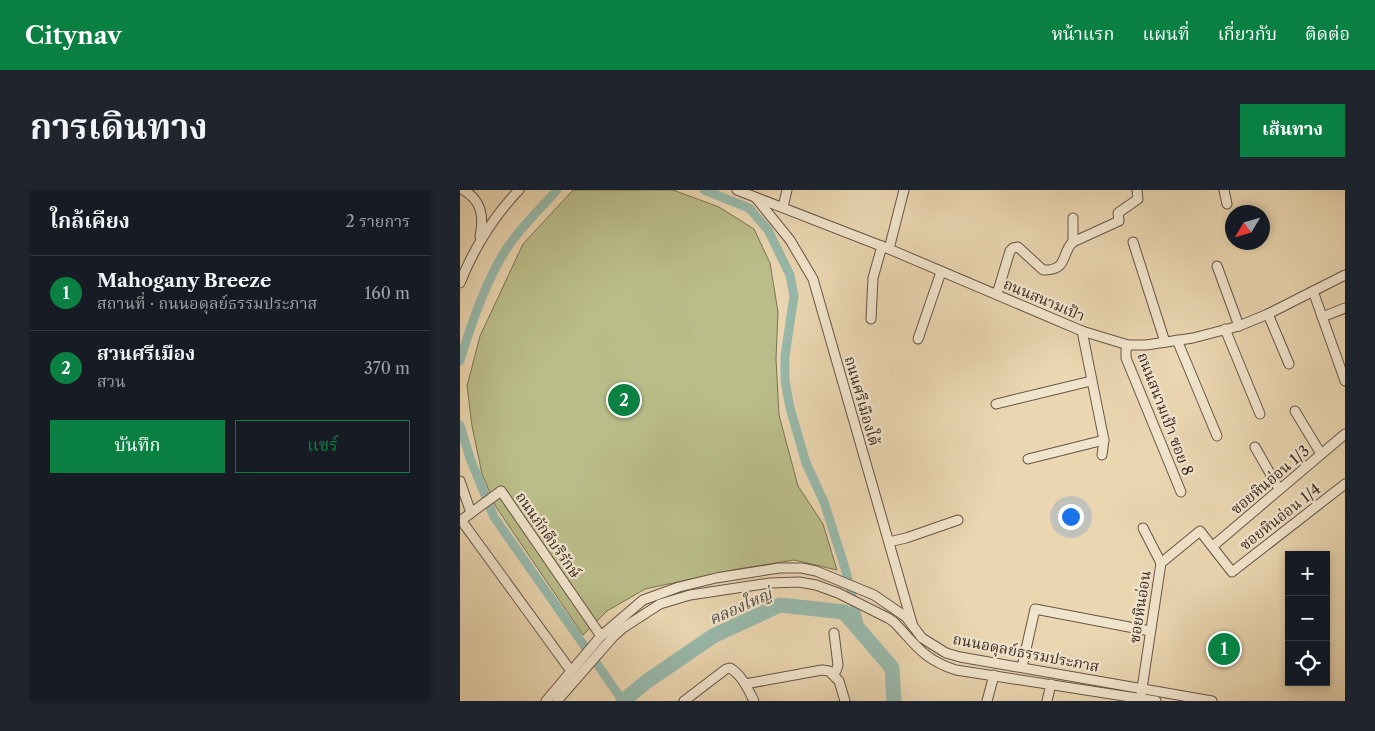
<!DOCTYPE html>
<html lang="th">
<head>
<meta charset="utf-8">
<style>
	body { margin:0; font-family:"Libre Caslon Text","Noto Serif Thai",serif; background:#20242c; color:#f1f3f6 }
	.controls { position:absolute; right:15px; bottom:15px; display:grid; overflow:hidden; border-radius:0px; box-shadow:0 2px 8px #0003 }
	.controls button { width:45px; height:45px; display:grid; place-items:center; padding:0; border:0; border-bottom:1px solid #363941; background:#171b24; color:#f1f3f6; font:25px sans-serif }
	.compass { position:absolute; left:765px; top:15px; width:45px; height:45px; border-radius:50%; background:#171b24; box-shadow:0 2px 8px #0003; rotate:232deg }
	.you { position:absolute; left:610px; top:326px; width:18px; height:18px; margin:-12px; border:4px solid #fff; border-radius:50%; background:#1a73e8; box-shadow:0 0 0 8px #1a73e833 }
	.badge { display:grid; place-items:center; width:32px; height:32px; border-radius:50%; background:#0b8043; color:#fff; font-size:16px; font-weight:700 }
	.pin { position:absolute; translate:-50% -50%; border:2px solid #fff; box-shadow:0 1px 5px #0006 }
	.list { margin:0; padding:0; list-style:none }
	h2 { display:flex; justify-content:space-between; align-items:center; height:65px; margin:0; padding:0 20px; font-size:21px }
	h2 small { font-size:16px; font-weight:400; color:#9ea1a6 }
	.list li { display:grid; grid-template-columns:32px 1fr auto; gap:15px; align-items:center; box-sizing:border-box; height:75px; padding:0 20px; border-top:1px solid #363941 }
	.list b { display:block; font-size:19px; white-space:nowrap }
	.list p { margin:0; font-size:16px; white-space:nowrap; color:#9ea1a6 }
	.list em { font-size:16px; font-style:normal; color:#9ea1a6 }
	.actions { display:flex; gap:10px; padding:15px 20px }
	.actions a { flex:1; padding:11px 0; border:1px solid #0b8043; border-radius:0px; text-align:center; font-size:18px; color:#0b8043 }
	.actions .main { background:#0b8043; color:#fff }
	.icon { flex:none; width:28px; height:28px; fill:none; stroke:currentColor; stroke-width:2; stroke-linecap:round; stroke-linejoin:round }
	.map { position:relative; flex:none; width:885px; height:511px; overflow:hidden; border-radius:0px }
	header { display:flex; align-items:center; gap:30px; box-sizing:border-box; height:70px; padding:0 25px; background:#0b8043; color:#fff }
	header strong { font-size:24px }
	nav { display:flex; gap:28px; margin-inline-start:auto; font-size:18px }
	.intro { display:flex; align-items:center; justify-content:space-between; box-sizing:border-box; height:120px; padding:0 30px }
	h1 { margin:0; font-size:35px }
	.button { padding:12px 22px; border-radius:0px; background:#0b8043; color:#fff; font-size:18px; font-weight:700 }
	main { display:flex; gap:30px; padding:0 30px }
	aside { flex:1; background:#171b24; border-radius:0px; box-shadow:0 2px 8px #0003 }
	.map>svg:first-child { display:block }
	.green { fill:#babd89; stroke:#7a7256 }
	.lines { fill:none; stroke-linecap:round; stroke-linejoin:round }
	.canal { stroke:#98b9ab; stroke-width:9 }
	.river { stroke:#98b9ab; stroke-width:15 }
	.minor-casing { stroke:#665446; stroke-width:11 }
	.minor { stroke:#f1e4cc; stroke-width:9 }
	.labels { text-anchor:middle; stroke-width:4.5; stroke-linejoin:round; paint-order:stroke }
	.street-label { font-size:15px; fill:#3a2822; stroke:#f1e4cc }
	.water-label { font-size:16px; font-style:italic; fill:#524c44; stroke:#f1e4cc }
</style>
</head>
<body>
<header>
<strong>Citynav</strong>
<nav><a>หน้าแรก</a><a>แผนที่</a><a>เกี่ยวกับ</a><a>ติดต่อ</a></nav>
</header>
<div class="intro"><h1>การเดินทาง</h1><a class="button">เส้นทาง</a></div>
<main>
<aside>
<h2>ใกล้เคียง<small>2 รายการ</small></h2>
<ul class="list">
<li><span class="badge">1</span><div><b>Mahogany Breeze</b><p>สถานที่ · ถนนอดุลย์ธรรมประภาส</p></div><em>160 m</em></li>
<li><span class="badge">2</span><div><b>สวนศรีเมือง</b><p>สวน</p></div><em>370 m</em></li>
</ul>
<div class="actions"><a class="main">บันทึก</a><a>แชร์</a></div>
</aside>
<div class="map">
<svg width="885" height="511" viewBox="0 0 885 511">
	<rect width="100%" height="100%" fill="#ead6b1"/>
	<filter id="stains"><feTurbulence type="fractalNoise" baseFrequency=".004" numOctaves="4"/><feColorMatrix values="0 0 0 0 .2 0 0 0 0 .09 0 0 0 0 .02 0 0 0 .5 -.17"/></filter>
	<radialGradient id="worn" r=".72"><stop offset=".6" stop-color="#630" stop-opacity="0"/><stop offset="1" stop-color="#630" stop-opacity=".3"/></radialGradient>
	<path class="green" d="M113 0H213L259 17 294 39 310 73 318 122 316 169 319 225 338 296 363 334 377 380 334 370 278 379 185 399 147 421 123 445 36 317 22 284 12 236 7 196 20 146 63 54Z"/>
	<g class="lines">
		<g class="canal">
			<path d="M244 0 289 18 308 40 330 85 334 106 325 166V191L330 218 346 273 364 312 385 378 401 442"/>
			<path d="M0 171C11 134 26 90 47 58 60 38 81 18 97 0"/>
			<path d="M0 235 10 268 34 327 163 511"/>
		</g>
		<path class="river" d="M163 511 186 492 253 446 320 415 384 422 432 478 434 511"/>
		<defs>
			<g id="minor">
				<path d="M3 0C22 10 24 27 20 46"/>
				<path d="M277 0 429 59 622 141 668 155H686L733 148 779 136 808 124 885 85"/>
				<path d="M764 0 767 14"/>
				<path d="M296 8 330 50 353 89 452 433"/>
				<path d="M323 17 327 0"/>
				<path d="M613 28V52"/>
				<path d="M673 52 705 152"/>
				<path d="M429 59 444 0"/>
				<path d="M757 76 779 136"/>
				<path d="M0 93C14 58 33 27 59 0"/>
				<path d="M853 101 885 191"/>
				<path d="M537 104 550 61 553 58 558 57 583 80C609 81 601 62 613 52L659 31 658 23 678 9 677 0"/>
				<path d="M808 124 829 174"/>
				<path d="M862 127 885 118"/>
				<path d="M411 129 413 88 422 56"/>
				<path d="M765 139 800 224"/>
				<path d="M622 141 644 250 642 265"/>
				<path d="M458 149 481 82"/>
				<path d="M717 150 757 246"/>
				<path d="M668 155 666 160V168L721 302"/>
				<path d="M536 214 631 191"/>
				<path d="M835 221 861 264"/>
				<path d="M795 257 819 299"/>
				<path d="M568 269 644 250"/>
				<path d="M0 291 11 323"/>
				<path d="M1 330 111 481"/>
				<path d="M0 331 41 301 141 446"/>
				<path d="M683 338 701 373"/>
				<path d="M429 352 446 348 498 330"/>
				<path d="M753 356 885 244"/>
				<path d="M562 477 575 419 690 441"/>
				<path d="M372 483 376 481 378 475 374 443"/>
				<path d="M285 494 362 480 369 481 379 491 385 511"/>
				<path d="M681 505 701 373 740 341 772 382 885 294"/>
				<path d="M86 511 141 446 183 410 219 397 256 388 319 378H342L356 381 414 405 446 427 462 448 486 463 500 467 752 511"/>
				<path d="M97 511 153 447 163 438 200 414 230 405 310 393 339 392 356 395 378 403 428 428 434 432C456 455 464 470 496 480L696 511"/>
				<path d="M224 511 266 479 270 478C282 485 288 499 294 511"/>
				<path d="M527 511 534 485"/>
				<path d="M587 511 591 494"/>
			</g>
		</defs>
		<use href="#minor" class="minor-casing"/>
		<use href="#minor" class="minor"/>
	</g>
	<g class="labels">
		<g class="street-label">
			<text transform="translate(584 110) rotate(23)" y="5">ถนนสนามเป้า</text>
			<text transform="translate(402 211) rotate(74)" y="5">ถนนศรีเมืองใต้</text>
			<text transform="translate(705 224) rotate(69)" y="5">ถนนสนามเป้า ซอย 8</text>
			<text transform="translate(810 290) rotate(-40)" y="5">ซอยหินอ่อน 1/3</text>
			<text transform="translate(820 327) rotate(-38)" y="5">ซอยหินอ่อน 1/4</text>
			<text transform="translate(88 345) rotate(55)" y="5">ถนนภักดีบริรักษ์</text>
			<text transform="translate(680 417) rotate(-81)" y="5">ซอยหินอ่อน</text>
			<text transform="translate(566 463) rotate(11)" y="5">ถนนอดุลย์ธรรมประภาส</text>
		</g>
		<g class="water-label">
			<text transform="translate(280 416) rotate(-24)" y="6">คลองใหญ่</text>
		</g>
	</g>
	<rect width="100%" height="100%" filter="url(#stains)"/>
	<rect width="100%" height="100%" fill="url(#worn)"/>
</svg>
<div class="controls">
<button>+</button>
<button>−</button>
<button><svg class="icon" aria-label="locate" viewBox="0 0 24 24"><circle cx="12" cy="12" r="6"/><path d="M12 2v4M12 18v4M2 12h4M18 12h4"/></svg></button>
</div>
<svg class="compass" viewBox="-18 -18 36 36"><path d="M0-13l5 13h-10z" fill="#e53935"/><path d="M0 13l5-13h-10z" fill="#9ea1a6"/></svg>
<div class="you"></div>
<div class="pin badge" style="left:764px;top:459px">1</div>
<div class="pin badge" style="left:164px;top:210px">2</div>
</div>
</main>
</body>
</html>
